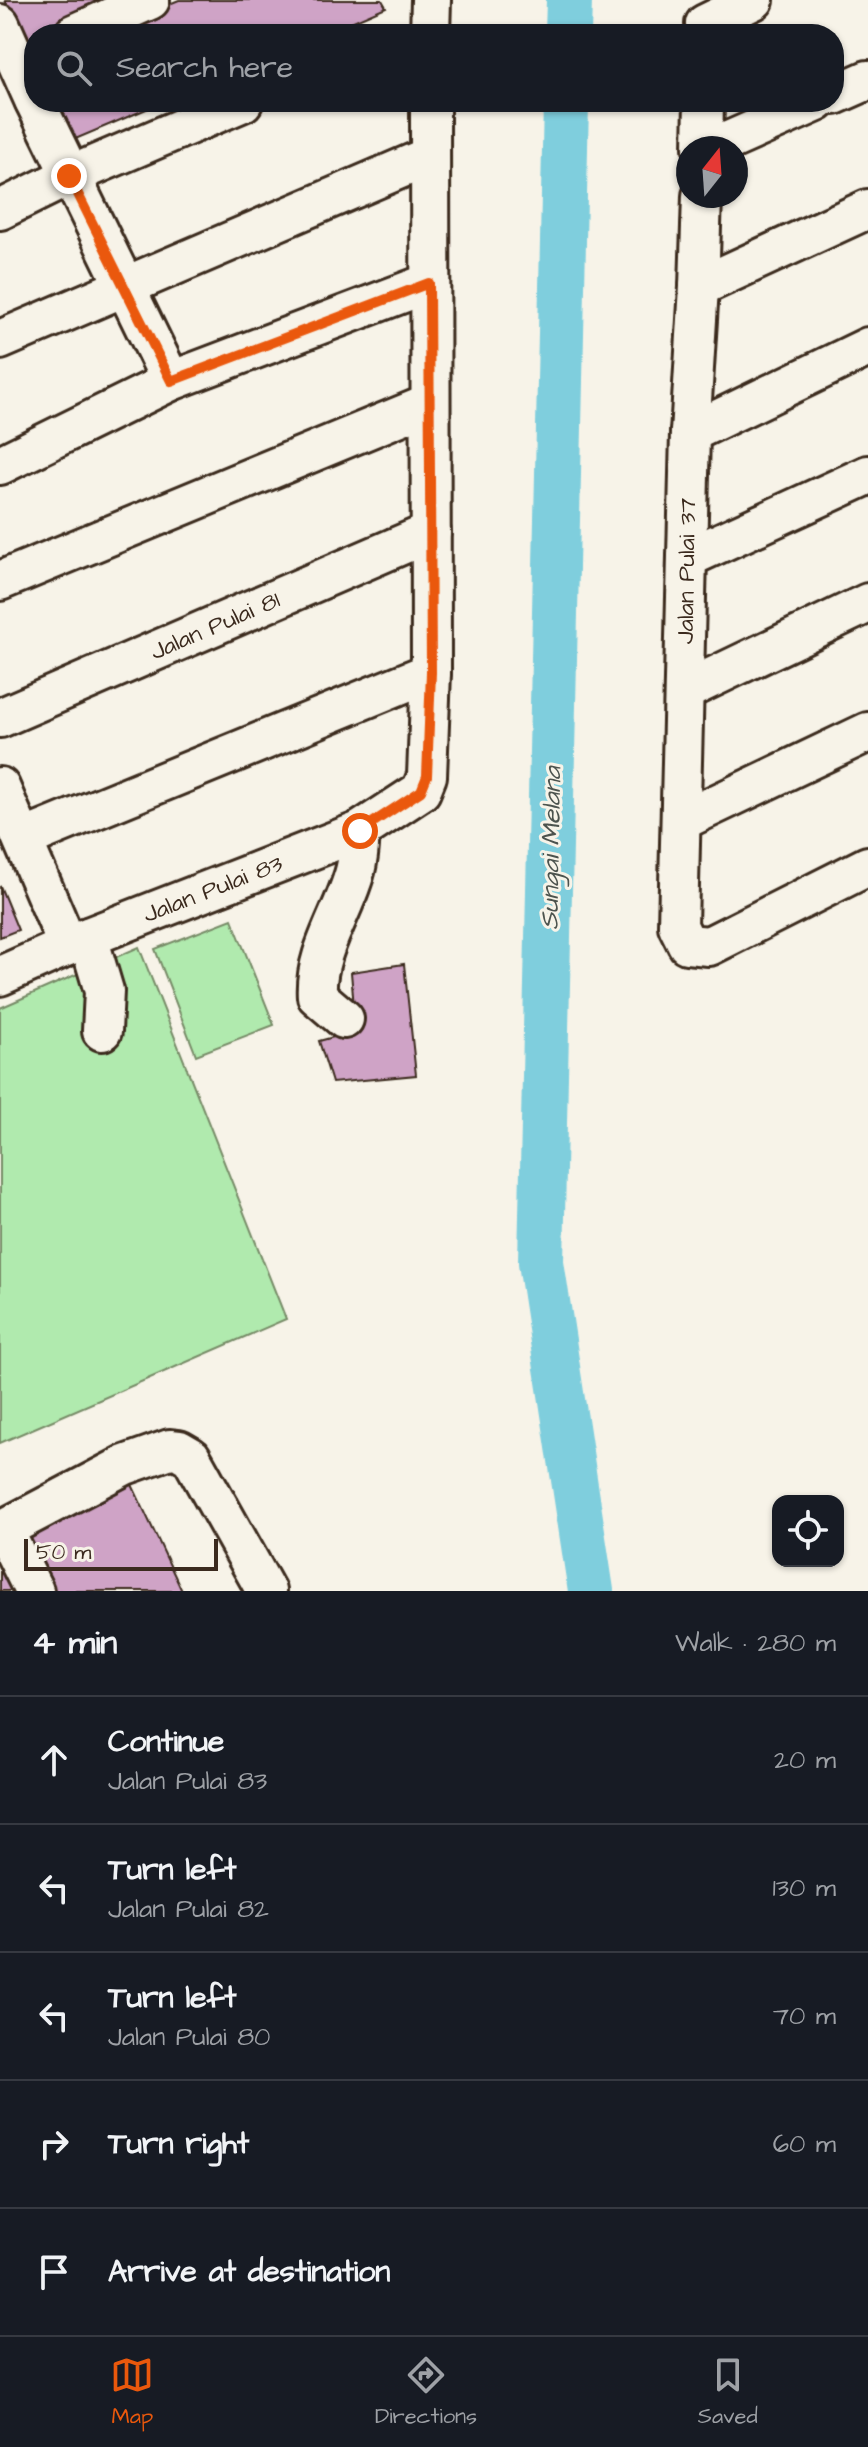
<!DOCTYPE html>
<html lang="en">
<head>
<meta charset="utf-8">
<style>
	body { margin:0; font-family:"Architects Daughter",sans-serif; background:#242831; color:#f1f3f6 }
	.controls { position:absolute; right:24px; bottom:24px; display:grid; overflow:hidden; border-radius:16px; box-shadow:0 2px 6px #0004 }
	.controls button { width:72px; height:72px; display:grid; place-items:center; padding:0; border:0; border-bottom:2px solid #363941; background:#171b24; color:#f1f3f6; font:40px sans-serif }
	.compass { position:absolute; left:676px; top:136px; width:72px; height:72px; border-radius:50%; background:#171b24; box-shadow:0 2px 6px #0004; rotate:17deg }
	.scale { position:absolute; left:24px; bottom:20px; width:194px; box-sizing:border-box; padding-left:8px; border:4px solid #3b2a1e; border-top:0; font-size:22px; line-height:28px; white-space:nowrap; color:#3b2a1e; -webkit-text-stroke:6px #f7f3e8; paint-order:stroke }
	.stop { position:absolute; width:24px; height:24px; margin:-18px; border:6px solid #ea580c; border-radius:50%; background:#fff }
	.stop.end { background:#ea580c; border-color:#fff; box-shadow:0 2px 8px #0008 }
	.list { margin:0; padding:0; list-style:none }
	h2 { display:flex; justify-content:space-between; align-items:center; height:104px; margin:0; padding:0 32px; font-size:34px }
	h2 small { font-size:26px; font-weight:400; color:#9ea1a6 }
	.list li { display:grid; grid-template-columns:52px 1fr auto; gap:24px; align-items:center; box-sizing:border-box; height:128px; padding:0 32px; border-top:2px solid #363941 }
	.list b { display:block; font-size:30px; white-space:nowrap }
	.list p { margin:0; font-size:26px; white-space:nowrap; color:#9ea1a6 }
	.list em { font-size:26px; font-style:normal; color:#9ea1a6 }
	.icon { flex:none; width:44px; height:44px; fill:none; stroke:currentColor; stroke-width:2; stroke-linecap:round; stroke-linejoin:round }
	.map { position:relative; flex:none; width:868px; height:1591px; overflow:hidden }
	.search { position:absolute; background:#171b24; box-shadow:0 2px 6px #0004; left:24px; right:24px; top:24px; height:88px; display:flex; align-items:center; gap:20px; box-sizing:border-box; padding:0 28px; border-radius:32px; color:#9ea1a6; font-size:30px }
	.sheet { height:744px; background:#171b24 }
	nav { display:flex; justify-content:space-around; align-items:center; box-sizing:border-box; height:112px; border-top:2px solid #363941; background:#171b24; font-size:22px; color:#9ea1a6 }
	nav a { display:grid; justify-items:center; gap:4px }
	nav .on { color:#ea580c }
	.map>svg:first-child { display:block }
	.green { fill:#b0eaae; stroke:#768a66; stroke-width:2 }
	.lines { fill:none; stroke-linecap:round; stroke-linejoin:round }
	.river { stroke:#7fcedd; stroke-width:46 }
	.building { fill:#cfa3c6; stroke:#3b2a1e; stroke-width:2 }
	.minor-casing { stroke:#3b2a1e; stroke-width:44 }
	.minor { stroke:#f7f3e8; stroke-width:38 }
	.route { stroke:#ea580c; stroke-width:10 }
	.labels { text-anchor:middle; stroke-width:6; stroke-linejoin:round; paint-order:stroke }
	.street-label { font-size:24px; fill:#3b2a1e; stroke:#f7f3e8 }
	.water-label { font-size:26px; font-style:italic; fill:#4c534e; stroke:#f7f3e8 }
</style>
</head>
<body>
<div class="map">
<svg width="868" height="1591" viewBox="0 0 868 1591">
	<rect width="100%" height="100%" fill="#f7f3e8"/>
	<filter id="ink" filterUnits="userSpaceOnUse"><feTurbulence type="fractalNoise" baseFrequency=".0125" numOctaves="2"/><feDisplacementMap in="SourceGraphic" scale="16" xChannelSelector="R" yChannelSelector="G"/><feConvolveMatrix kernelMatrix="1 2 1 2 8 2 1 2 1" color-interpolation-filters="sRGB"/></filter>
	<g filter="url(#ink)">
		<g class="green">
			<path d="M232 919 274 1025 196 1055 155 949Z"/>
			<path d="M139 947 286 1319 0 1443V1008Z"/>
		</g>
		<g class="lines">
			<g class="river">
				<path d="M568 34 569 0"/>
				<path d="M566 102 541 1262 591 1591"/>
			</g>
		</g>
		<g class="building">
			<path d="M5 0H133L56 34H34V44L28 47Z"/>
			<path d="M179 0H382L386 7 323 34H96Z"/>
			<path d="M45 102H163L66 143Z"/>
			<path d="M0 886 18 930 0 937Z"/>
			<path d="M404 964 416 1075 332 1083 319 1041 356 1031 351 972Z"/>
			<path d="M128 1476 182 1591H47L19 1537Z"/>
			<path d="M0 1555 19 1591H0Z"/>
		</g>
		<g class="lines">
			<defs>
				<g id="minor">
					<path d="M0 24 34 100"/>
					<path d="M705 24 754 0"/>
					<path d="M74 34 150 0"/>
					<path d="M430 34 431 0"/>
					<path d="M834 95 868 80"/>
					<path d="M35 102 171 381"/>
					<path d="M703 148 704 102"/>
					<path d="M713 148 817 102"/>
					<path d="M702 196 699 287 690 433 678 926 687 944 709 946 868 866"/>
					<path d="M0 210 69 176 243 102"/>
					<path d="M699 287 868 209"/>
					<path d="M0 340 430 156"/>
					<path d="M690 433 868 347"/>
					<path d="M0 465 171 381 429 283"/>
					<path d="M687 558 868 475"/>
					<path d="M0 581 429 404"/>
					<path d="M684 691 868 603"/>
					<path id="s1" d="M0 718 431 532"/>
					<path d="M0 787 68 946"/>
					<path d="M681 821 868 732"/>
					<path d="M23 839 431 672"/>
					<path d="M88 937 104 991 102 1031"/>
					<path id="s2" d="M0 976 88 937 360 831 421 791 427 776 431 672 430 102"/>
					<path d="M344 1019 317 996C314 956 340 918 352 881 358 865 359 848 360 831"/>
					<path d="M3 1529 34 1591"/>
					<path d="M0 1531 125 1465 170 1449 179 1450 191 1457 266 1591"/>
				</g>
			</defs>
			<use href="#minor" class="minor-casing"/>
			<use href="#minor" class="minor"/>
		</g>
	</g>
	<g class="lines" filter="url(#ink)">
		<path class="route" d="M69 176 171 381 429 283 431 672 427 776 421 791 360 831"/>
	</g>
	<g class="labels">
		<g class="street-label">
			<text transform="translate(686 571) rotate(-89)" y="8">Jalan Pulai 37</text>
			<text dy="8" stroke="none"><textPath href="#s1" startOffset="234">Jalan Pulai 81</textPath></text>
			<text dy="8" stroke="none"><textPath href="#s2" startOffset="230">Jalan Pulai 83</textPath></text>
		</g>
		<g class="water-label">
			<text transform="translate(550 848) rotate(-89)" y="9">Sungai Melana</text>
		</g>
	</g>
</svg>
<div class="controls">
<button><svg class="icon" aria-label="locate" viewBox="0 0 24 24"><circle cx="12" cy="12" r="6"/><path d="M12 2v4M12 18v4M2 12h4M18 12h4"/></svg></button>
</div>
<svg class="compass" viewBox="-18 -18 36 36"><path d="M0-13l5 13h-10z" fill="#e53935"/><path d="M0 13l5-13h-10z" fill="#9ea1a6"/></svg>
<div class="scale">50 m</div>
<div class="stop" style="left:360px;top:831px"></div>
<div class="stop end" style="left:69px;top:176px"></div>
<div class="search"><svg class="icon" aria-label="search" viewBox="0 0 24 24"><circle cx="10" cy="10" r="6"/><path d="M15 15l6 6"/></svg>Search here</div>
</div>
<section class="sheet">
<h2>4 min<small>Walk · 280 m</small></h2>
<ul class="list">
<li><svg class="icon" aria-label="ahead" viewBox="0 0 24 24"><path d="M12 20V5M6 11l6-6 6 6"/></svg><div><b>Continue</b><p>Jalan Pulai 83</p></div><em>20 m</em></li>
<li><svg class="icon" aria-label="left" viewBox="0 0 24 24"><path d="M17 20v-9H6M10 6l-5 5 5 5"/></svg><div><b>Turn left</b><p>Jalan Pulai 82</p></div><em>130 m</em></li>
<li><svg class="icon" aria-label="left" viewBox="0 0 24 24"><path d="M17 20v-9H6M10 6l-5 5 5 5"/></svg><div><b>Turn left</b><p>Jalan Pulai 80</p></div><em>70 m</em></li>
<li><svg class="icon" aria-label="right" viewBox="0 0 24 24"><path d="M7 20v-9h11M14 6l5 5-5 5"/></svg><div><b>Turn right</b></div><em>60 m</em></li>
<li><svg class="icon" aria-label="arrive" viewBox="0 0 24 24"><path d="M6 21V4h12l-3 4 3 4H6"/></svg><div><b>Arrive at destination</b></div></li>
</ul>
</section>
<nav>
<a class="on"><svg class="icon" aria-label="map" viewBox="0 0 24 24"><path d="M3 6l6-2 6 2 6-2v14l-6 2-6-2-6 2zM9 4v14M15 6v14"/></svg>Map</a>
<a><svg class="icon" aria-label="directions" viewBox="0 0 24 24"><path d="M12 3l9 9-9 9-9-9zM9 14v-3h6M13 9l2 2-2 2"/></svg>Directions</a>
<a><svg class="icon" aria-label="saved" viewBox="0 0 24 24"><path d="M7 4h10v16l-5-4-5 4z"/></svg>Saved</a>
</nav>
</body>
</html>
